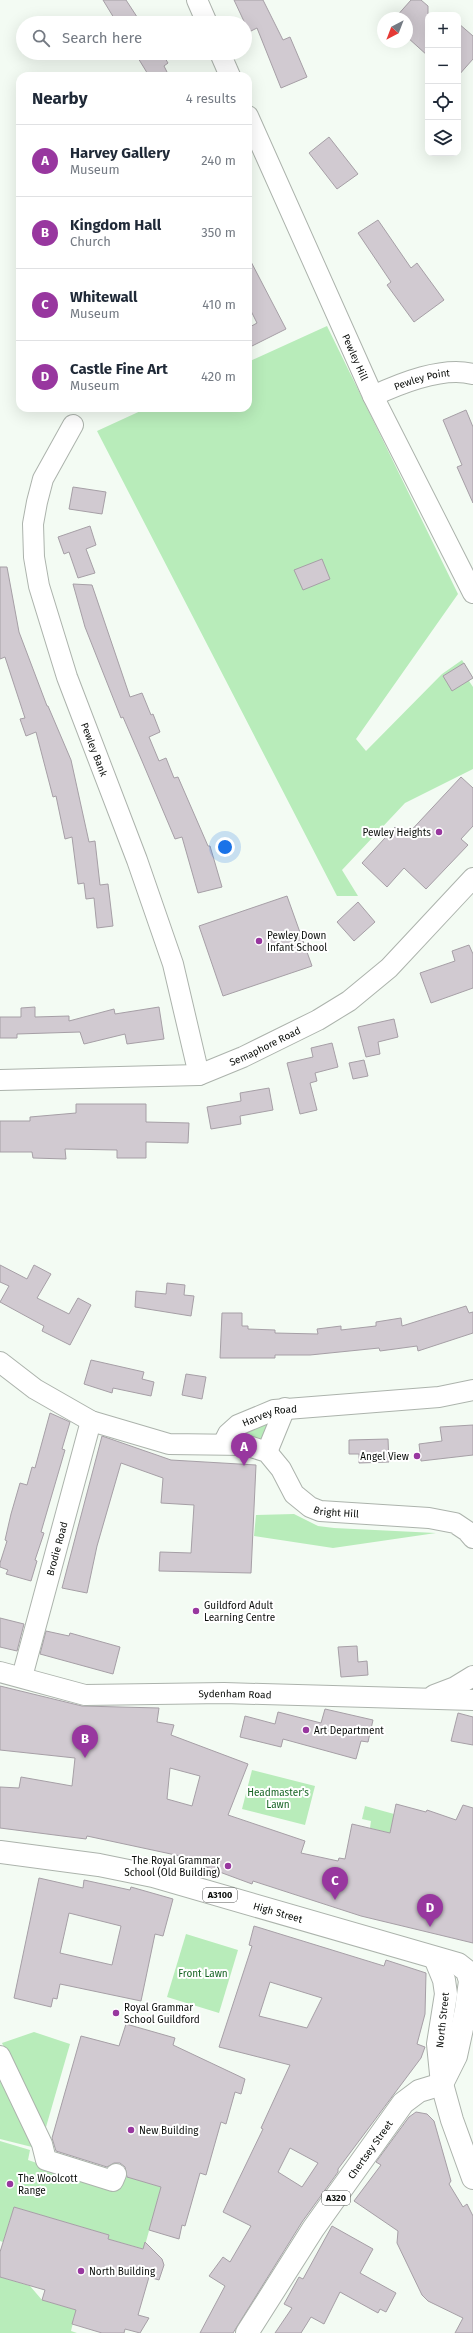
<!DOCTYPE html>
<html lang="en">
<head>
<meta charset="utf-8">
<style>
	body { margin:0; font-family:"Fira Sans",sans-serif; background:#f2f2f3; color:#1f2937 }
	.controls { position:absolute; right:12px; top:12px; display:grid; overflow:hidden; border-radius:8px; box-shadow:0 4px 16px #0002 }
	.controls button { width:36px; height:36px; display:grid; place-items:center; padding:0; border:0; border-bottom:1px solid #e0e1e3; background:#fff; color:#1f2937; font:20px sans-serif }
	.compass { position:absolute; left:377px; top:12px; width:36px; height:36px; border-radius:50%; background:#fff; box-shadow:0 4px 16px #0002; rotate:222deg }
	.you { position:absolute; left:225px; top:847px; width:14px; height:14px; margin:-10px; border:3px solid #fff; border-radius:50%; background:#1a73e8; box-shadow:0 0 0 6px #1a73e833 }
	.badge { display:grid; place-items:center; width:26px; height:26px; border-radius:50%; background:#98379f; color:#fff; font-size:13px; font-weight:700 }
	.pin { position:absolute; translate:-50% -33px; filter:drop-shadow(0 1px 2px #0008) }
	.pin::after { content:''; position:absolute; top:21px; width:14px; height:12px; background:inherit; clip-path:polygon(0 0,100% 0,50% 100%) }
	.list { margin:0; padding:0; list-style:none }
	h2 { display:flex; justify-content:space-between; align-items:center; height:52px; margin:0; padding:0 16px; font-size:17px }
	h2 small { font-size:13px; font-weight:400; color:#747a83 }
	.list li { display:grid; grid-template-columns:26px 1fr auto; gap:12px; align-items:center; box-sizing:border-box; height:72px; padding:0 16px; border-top:1px solid #e0e1e3 }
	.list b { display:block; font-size:15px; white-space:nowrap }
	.list p { margin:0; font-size:13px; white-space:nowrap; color:#747a83 }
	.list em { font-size:13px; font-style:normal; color:#747a83 }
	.icon { flex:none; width:22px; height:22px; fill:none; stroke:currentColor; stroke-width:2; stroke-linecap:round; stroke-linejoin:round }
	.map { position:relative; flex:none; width:473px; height:2333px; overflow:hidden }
	.search { position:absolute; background:#fff; box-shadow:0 4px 16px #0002; left:16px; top:16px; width:236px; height:44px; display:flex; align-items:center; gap:10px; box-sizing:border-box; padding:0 14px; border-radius:22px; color:#747a83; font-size:15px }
	.panel { position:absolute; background:#fff; box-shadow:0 4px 16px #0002; left:16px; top:72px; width:236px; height:340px; border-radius:12px }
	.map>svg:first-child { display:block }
	.green { fill:#b8ecba }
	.building { fill:#d1cad1; stroke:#a69fa6; fill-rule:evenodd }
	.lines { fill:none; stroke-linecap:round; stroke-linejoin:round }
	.minor-casing { stroke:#acb3ac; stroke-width:22 }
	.tertiary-casing { stroke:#acb3ac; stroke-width:24 }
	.primary-casing { stroke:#acb3ac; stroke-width:24 }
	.minor { stroke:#fff; stroke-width:20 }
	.tertiary { stroke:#fff; stroke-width:22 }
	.primary { stroke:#fff; stroke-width:22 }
	.poi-dot { fill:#98379f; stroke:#fff; stroke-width:1.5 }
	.labels { text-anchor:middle; stroke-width:4; stroke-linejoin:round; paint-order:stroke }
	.shield { fill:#fff; stroke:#545654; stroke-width:1 }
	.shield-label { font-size:9px; font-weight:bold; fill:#0a0d0a }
	.street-label { font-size:10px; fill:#0a0d0a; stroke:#fff }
	.poi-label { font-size:10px; fill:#0a0d0a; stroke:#fff; text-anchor:start }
	.park-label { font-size:10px; fill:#176424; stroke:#fff }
</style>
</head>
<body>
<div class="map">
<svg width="473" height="2333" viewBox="0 0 473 2333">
	<rect width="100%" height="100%" fill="#f3fbf3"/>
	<g class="green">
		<path d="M327 326 458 594 356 739 366 751 442 674 462 660 473 678 469 681 473 687V769L405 803 342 870 358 896H337L97 431 147 408H248V362Z"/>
		<path d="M276 1417 266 1441 235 1437Z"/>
		<path d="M294 1514 318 1526 334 1528 436 1533 333 1548 254 1536 256 1515Z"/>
		<path d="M252 1770 315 1786 305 1825 242 1809Z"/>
		<path d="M365 1806 394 1814 390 1833 370 1828 371 1821 362 1819Z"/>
		<path d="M186 1934 238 1950 219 2013 167 1997Z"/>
		<path d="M34 2032 70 2044 44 2134 2 2043Z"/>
		<path d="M0 2072 36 2148 0 2139Z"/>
		<path d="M0 2141 30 2150 28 2160 110 2188 121 2175 161 2187 144 2249 108 2239 109 2235 14 2207 3 2242 0 2241Z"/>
		<path d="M0 2277 30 2286 42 2300 76 2310 71 2331 77 2333H0Z"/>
	</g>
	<g class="building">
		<path d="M103 0H126L141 23H117Z"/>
		<path d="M234 0H263L283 40 290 37 307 77 281 88 257 28 249 32Z"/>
		<path d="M411 0H421L428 6V56L407 37V18H395Z"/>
		<path d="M458 23 473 36V59L458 76Z"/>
		<path d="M135 53H162L168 63 164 66 169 76H149Z"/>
		<path d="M329 137 358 174 337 189 309 153Z"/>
		<path d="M378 220 411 268 417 263 444 300 414 322 387 285 391 282 358 233Z"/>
		<path d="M248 256 286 329 248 348V328L257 323 248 305Z"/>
		<path d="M466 410 473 427V503L457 467 462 465 443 420Z"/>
		<path d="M73 487 106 492 102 514 69 509Z"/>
		<path d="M90 526 96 545 86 549 95 573 78 578 69 552 64 554 58 537Z"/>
		<path d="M322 559 330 579 303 590 294 570Z"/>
		<path d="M0 567H7L19 632 47 706H48L71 760 89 842 95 841 100 885 108 884 113 926 97 928 94 898 86 899 84 883 78 884 72 837 65 839 56 796 53 797 36 732 26 736 20 719 25 718 5 657 0 659Z"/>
		<path d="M73 584 92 585 130 697 142 693 151 715 153 714 160 732 149 737 159 761 166 758 174 778 178 777 208 846H210L222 887 198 893 182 837 175 839 142 761 123 717 121 718 85 627Z"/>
		<path d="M464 663 473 678 452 691 443 676Z"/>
		<path d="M461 777 473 788V826L461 839 468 845 426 889 404 868 387 887 362 863 395 827 405 837Z"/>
		<path d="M287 896 312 966 223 996 199 926Z"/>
		<path d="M358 902 375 922 354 941 337 922Z"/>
		<path d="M469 945 473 954V988L431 1003 420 973 455 961 452 951Z"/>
		<path d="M35 1007V1017L69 1016V1021L114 1009 115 1014 159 1007 164 1039 127 1044 125 1034 84 1044 80 1032 17 1034V1038H0V1017H21V1008Z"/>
		<path d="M394 1019 398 1037 378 1042 380 1054 366 1057 358 1027Z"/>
		<path d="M332 1043 338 1067 315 1073 317 1081 310 1083 317 1110 300 1114 287 1063 313 1057 311 1048Z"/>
		<path d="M364 1060 368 1076 353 1079 349 1063Z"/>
		<path d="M269 1088 273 1110 240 1116 241 1124 211 1129 207 1107 241 1101 240 1093Z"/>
		<path d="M76 1104H146V1122L189 1123 188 1143 146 1142V1158H117V1150L65 1149 66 1159 33 1158 32 1152H0V1121H30V1117L76 1113Z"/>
		<path d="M0 1265 27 1279 34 1265 51 1274 37 1298 69 1314 78 1298 91 1305 70 1345 42 1331 44 1326 0 1302 9 1286 0 1282Z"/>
		<path d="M167 1283 185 1285 184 1295 194 1296 191 1316 135 1307 136 1291 166 1294Z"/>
		<path d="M466 1306 469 1313 473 1312V1333L418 1351 417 1346 380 1351 379 1348 310 1355H275V1358H220L222 1313H242V1326H248V1329L275 1330V1333L318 1334 317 1329 341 1326V1330L376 1326V1322L401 1318 402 1326Z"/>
		<path d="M91 1360 144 1372 142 1379 154 1382 151 1396 113 1388 112 1393 84 1384Z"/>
		<path d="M186 1374 206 1377 202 1399 182 1395Z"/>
		<path d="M50 1413 70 1422 62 1449 65 1450 41 1532 44 1533 35 1560 37 1561 31 1581 6 1574 8 1570 0 1567V1563L7 1541 5 1540 11 1514 20 1483 27 1485 32 1467 35 1468Z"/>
		<path d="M473 1425V1455L421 1461 419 1444 442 1441 440 1427Z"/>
		<path d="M102 1436 171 1460 256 1465 251 1573 159 1571 160 1552 191 1553 194 1505 161 1503 163 1478 121 1463 97 1546 87 1593 62 1588Z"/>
		<path d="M388 1439 389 1462 359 1463V1454H349V1440Z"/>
		<path d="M0 1618 24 1624 17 1651 0 1647Z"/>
		<path d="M46 1631 69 1636 70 1633 120 1647 113 1674 40 1654Z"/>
		<path d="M357 1646 358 1662 367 1661 368 1675 341 1677 338 1647Z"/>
		<path d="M0 1686 82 1706 159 1708 157 1722 174 1725 171 1735 248 1764 228 1815 305 1841 301 1853 338 1861 339 1858 345 1859 352 1824 390 1833 396 1804 426 1812 427 1810 456 1820 463 1805 473 1808V1943L361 1916 253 1881 252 1884 198 1864 199 1860 87 1836 86 1839 0 1828V1787L19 1788 21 1777 72 1786 75 1758 0 1750ZM170 1768 200 1776 192 1806 167 1799Z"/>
		<path d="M325 1709 373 1720 368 1742 361 1741 356 1759 283 1739 281 1747 240 1737 245 1716 275 1724 278 1712 321 1723Z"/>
		<path d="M458 1713 473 1717V1745L451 1741Z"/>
		<path d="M39 1878 83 1888 84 1880 130 1890 131 1887 173 1899 163 1936 155 1934 141 2001 60 1984 57 1999 53 1998 51 2007 14 1998ZM69 1913 121 1926 112 1965 60 1953Z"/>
		<path d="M254 1926 384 1966 386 1960 426 1973 425 2014 417 2044 425 2047 421 2058 338 2169V2172L302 2222 233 2333H200L225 2286 209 2276 223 2257 230 2262 251 2226 223 2212 263 2129 261 2128 290 2065 219 2047 252 1946 249 1945ZM270 1982 322 1998 307 2028 259 2016ZM290 2148 318 2163 302 2187 278 2172Z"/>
		<path d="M126 2024 175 2038 173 2045 245 2079 241 2094 235 2092 226 2124 221 2122 206 2175 200 2173 185 2226 182 2225 179 2239 149 2230 161 2187 127 2177 125 2167 120 2163H114L107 2167 56 2151 52 2138 81 2036 119 2046Z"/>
		<path d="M416 2112 427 2114 434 2121 451 2181 449 2184 463 2207 467 2204 473 2216V2333H455L463 2318 428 2301 422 2295 397 2243 398 2231 354 2201 381 2165 376 2162 409 2117Z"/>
		<path d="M14 2207 109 2235 108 2239 143 2249 145 2242 162 2259 164 2265 159 2280 149 2277 138 2315 149 2318 140 2333 125 2329 124 2333H102L72 2324 76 2310 42 2300 45 2290 0 2277V2252Z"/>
		<path d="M332 2226 373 2249 360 2273 396 2293 386 2312 380 2309 378 2313 340 2292 324 2324 311 2317 301 2333H275L292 2308 284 2304 299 2277 303 2279Z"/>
	</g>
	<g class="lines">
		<defs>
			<g id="minor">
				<path d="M197 0 207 23"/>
				<path d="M220 53 230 76"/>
				<path id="s1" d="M248 116 373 396 473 593"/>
				<path id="s2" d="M373 396C401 383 443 366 473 374"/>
				<path id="s3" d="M73 425 43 479 37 502 33 524 34 557 39 586 67 677 137 860 173 964 199 1075"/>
				<path id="s4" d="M0 1080 199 1075 243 1057 318 1020 349 1001 389 968 473 878"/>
				<path id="s5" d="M0 1362 35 1389 91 1421 169 1444 245 1445 267 1452 281 1469 294 1494 310 1507 320 1511 429 1518 455 1523 467 1531 473 1538"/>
				<path id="s6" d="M223 1444 228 1434 238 1425 274 1410 439 1397 473 1390"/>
				<path d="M267 1452 285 1408"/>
				<path id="s7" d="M0 1672 85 1695 224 1693 473 1700"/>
				<path id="s8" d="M22 1677 91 1421"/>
				<path d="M434 1695 455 1687 473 1676"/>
				<path d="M0 2056 42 2144 46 2160 113 2181 116 2174"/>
			</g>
			<path id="tertiary" d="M442 2084 452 2120 473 2178"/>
			<g id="primary">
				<path id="s9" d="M0 1852 99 1865 153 1876 458 1964 467 1971 470 1981 466 2010 456 2056 442 2084"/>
				<path d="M435 1958 444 1980 446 1994 438 2044 442 2084"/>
				<path id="s10" d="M247 2333 313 2229 403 2103 419 2091 442 2084"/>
			</g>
		</defs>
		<use href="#minor" class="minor-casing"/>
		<use href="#tertiary" class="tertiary-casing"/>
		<use href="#primary" class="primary-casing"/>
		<use href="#minor" class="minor"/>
		<use href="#tertiary" class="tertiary"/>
		<use href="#primary" class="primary"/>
	</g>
	<g class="poi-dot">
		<circle cx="439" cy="832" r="4"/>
		<circle cx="259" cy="941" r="4"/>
		<circle cx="417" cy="1456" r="4"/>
		<circle cx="196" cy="1611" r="4"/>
		<circle cx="306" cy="1730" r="4"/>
		<circle cx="228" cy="1866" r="4"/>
		<circle cx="116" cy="2013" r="4"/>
		<circle cx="131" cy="2130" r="4"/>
		<circle cx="10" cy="2184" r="4"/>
		<circle cx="81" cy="2271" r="4"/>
	</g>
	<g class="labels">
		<g class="shield">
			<rect x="203" y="1888" width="34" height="14" rx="3"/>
			<rect x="322" y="2191" width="28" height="14" rx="3"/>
		</g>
		<g class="shield-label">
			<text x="220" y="1898">A3100</text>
			<text x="336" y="2201">A320</text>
		</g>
		<g class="street-label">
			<text dy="4" stroke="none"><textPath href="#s1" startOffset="264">Pewley Hill</textPath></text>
			<text dy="4" stroke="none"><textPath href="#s2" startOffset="52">Pewley Point</textPath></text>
			<text dy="4" stroke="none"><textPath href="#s3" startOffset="343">Pewley Bank</textPath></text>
			<text dy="4" stroke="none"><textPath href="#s4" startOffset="271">Semaphore Road</textPath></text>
			<text dy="4" stroke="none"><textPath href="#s6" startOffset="58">Harvey Road</textPath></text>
			<text dy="4" stroke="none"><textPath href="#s5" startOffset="387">Bright Hill</textPath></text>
			<text dy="4" stroke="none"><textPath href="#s8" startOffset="133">Brodie Road</textPath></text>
			<text dy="4" stroke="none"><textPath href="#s7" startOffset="238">Sydenham Road</textPath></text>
			<text dy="4" stroke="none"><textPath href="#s9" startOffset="285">High Street</textPath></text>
			<text transform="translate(442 2020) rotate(-84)" y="4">North Street</text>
			<text dy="4" stroke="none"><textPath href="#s10" startOffset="221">Chertsey Street</textPath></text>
		</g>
		<g class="poi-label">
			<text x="431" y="836" text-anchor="end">Pewley Heights</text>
			<text x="267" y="939">Pewley Down<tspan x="267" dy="12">Infant School</tspan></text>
			<text x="409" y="1460" text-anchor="end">Angel View</text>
			<text x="204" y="1609">Guildford Adult<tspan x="204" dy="12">Learning Centre</tspan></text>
			<text x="314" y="1734">Art Department</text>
			<text x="220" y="1864" text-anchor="end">The Royal Grammar<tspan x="220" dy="12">School (Old Building)</tspan></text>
			<text x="124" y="2011">Royal Grammar<tspan x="124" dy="12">School Guildford</tspan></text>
			<text x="139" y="2134">New Building</text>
			<text x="18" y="2182">The Woolcott<tspan x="18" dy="12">Range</tspan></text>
			<text x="89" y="2275">North Building</text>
		</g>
		<g class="park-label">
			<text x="278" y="1796">Headmaster's<tspan x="278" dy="12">Lawn</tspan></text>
			<text x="203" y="1977">Front Lawn</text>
		</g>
	</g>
</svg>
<div class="controls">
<button>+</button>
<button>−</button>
<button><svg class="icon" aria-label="locate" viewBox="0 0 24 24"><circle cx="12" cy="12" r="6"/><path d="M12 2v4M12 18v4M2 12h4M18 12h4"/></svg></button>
<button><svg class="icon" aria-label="layers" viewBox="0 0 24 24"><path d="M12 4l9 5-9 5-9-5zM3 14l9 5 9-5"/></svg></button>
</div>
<svg class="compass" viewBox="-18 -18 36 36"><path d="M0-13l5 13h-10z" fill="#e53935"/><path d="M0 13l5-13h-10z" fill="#747a83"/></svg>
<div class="you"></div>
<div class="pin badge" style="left:244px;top:1466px">A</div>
<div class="pin badge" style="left:85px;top:1758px">B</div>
<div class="pin badge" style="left:335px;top:1900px">C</div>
<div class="pin badge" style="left:430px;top:1927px">D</div>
<div class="search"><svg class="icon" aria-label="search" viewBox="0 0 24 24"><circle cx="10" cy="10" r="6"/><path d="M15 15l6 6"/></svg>Search here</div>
<section class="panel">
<h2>Nearby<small>4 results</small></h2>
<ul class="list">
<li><span class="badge">A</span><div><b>Harvey Gallery</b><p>Museum</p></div><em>240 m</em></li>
<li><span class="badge">B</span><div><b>Kingdom Hall</b><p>Church</p></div><em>350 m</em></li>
<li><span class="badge">C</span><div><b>Whitewall</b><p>Museum</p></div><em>410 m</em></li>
<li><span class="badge">D</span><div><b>Castle Fine Art</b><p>Museum</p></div><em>420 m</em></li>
</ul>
</section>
</div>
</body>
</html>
